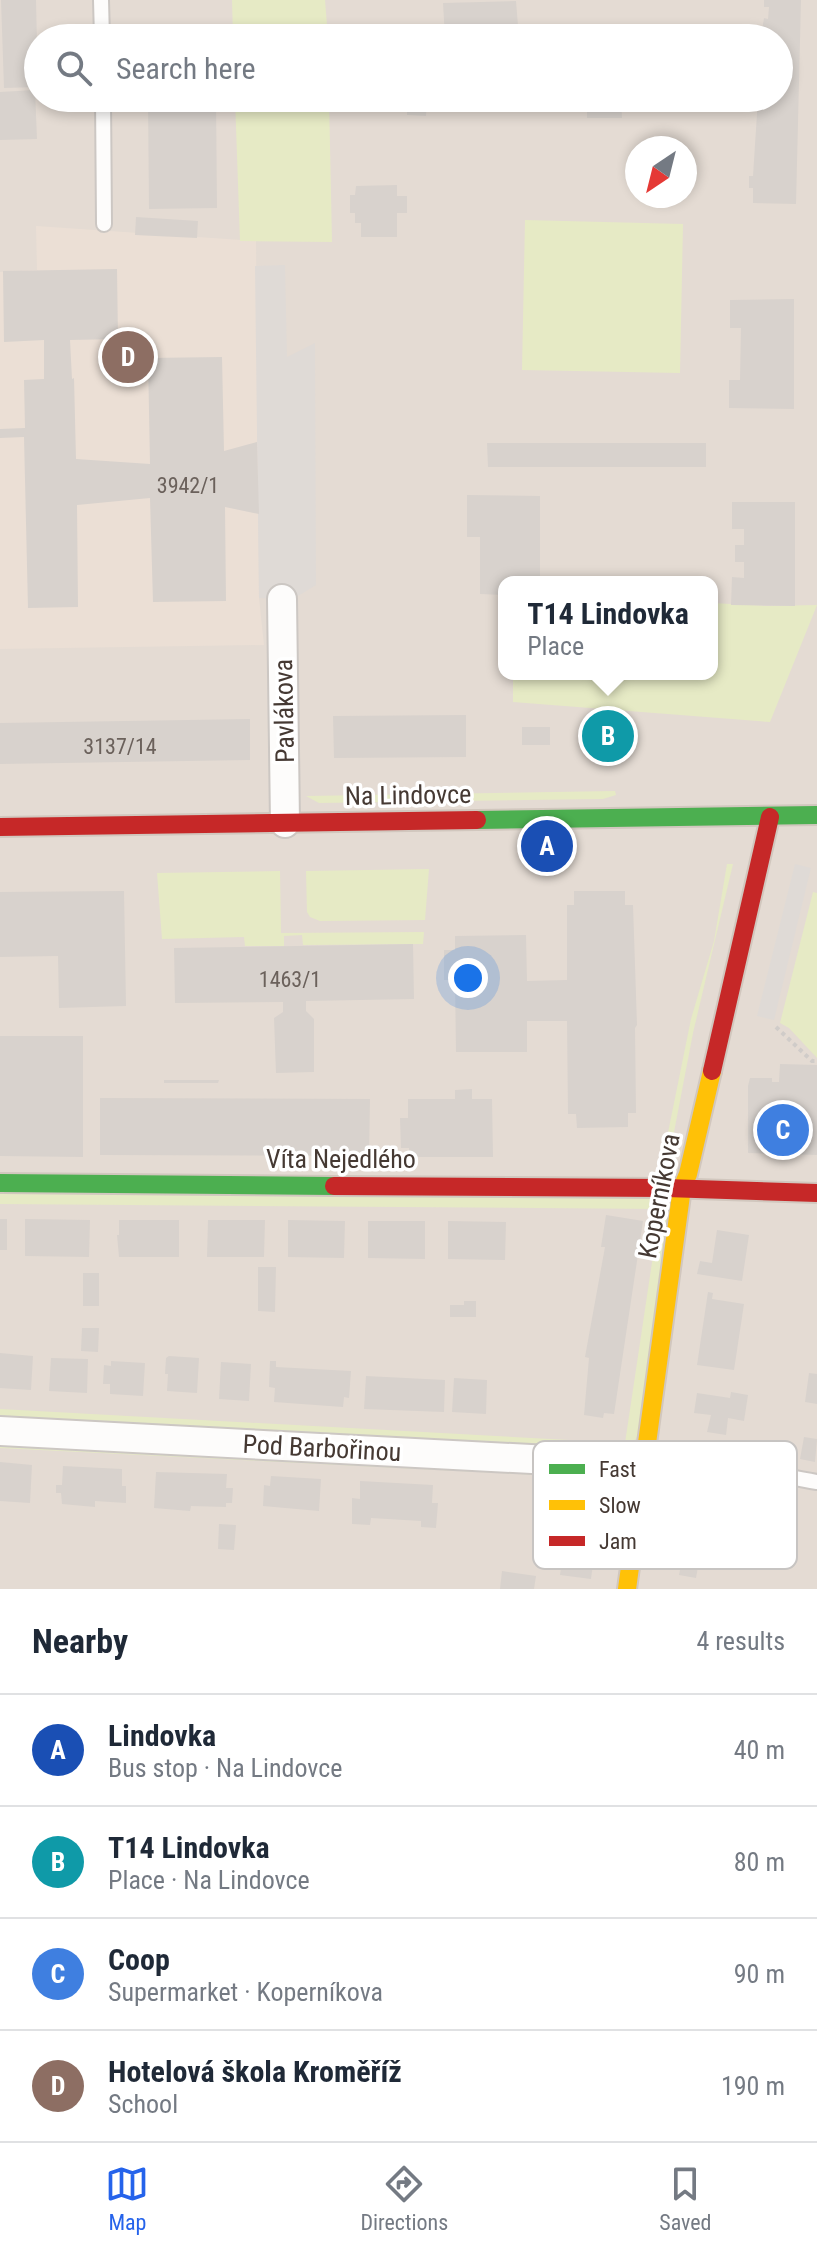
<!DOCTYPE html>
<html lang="en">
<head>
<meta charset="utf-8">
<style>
	body { margin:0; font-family:"Roboto Condensed",sans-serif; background:#f6f6f7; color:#1f2937 }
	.compass { position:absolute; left:625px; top:136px; width:72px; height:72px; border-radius:50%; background:#fff; box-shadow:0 4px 12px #0003; rotate:215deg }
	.you { position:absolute; left:468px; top:978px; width:28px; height:28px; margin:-20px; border:6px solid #fff; border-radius:50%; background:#1a73e8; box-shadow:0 0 0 12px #1a73e833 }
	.badge { display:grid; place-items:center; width:52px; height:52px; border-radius:50%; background:#2563eb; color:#fff; font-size:26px; font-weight:700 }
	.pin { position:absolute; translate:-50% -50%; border:4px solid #fff; box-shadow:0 2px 8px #0006 }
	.popup { position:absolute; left:498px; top:576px; width:220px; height:104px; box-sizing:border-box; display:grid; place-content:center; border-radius:16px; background:#fff; filter:drop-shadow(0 2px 6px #0005); font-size:26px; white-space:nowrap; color:#747a83 }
	.popup b { font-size:30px; color:#1f2937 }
	.popup::after { content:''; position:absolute; left:50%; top:100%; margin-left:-16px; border:16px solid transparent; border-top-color:#fff }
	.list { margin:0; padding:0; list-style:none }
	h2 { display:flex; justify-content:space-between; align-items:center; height:104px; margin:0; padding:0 32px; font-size:34px }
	h2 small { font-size:26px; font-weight:400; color:#747a83 }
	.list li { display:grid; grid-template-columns:52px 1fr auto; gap:24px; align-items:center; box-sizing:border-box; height:112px; padding:0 32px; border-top:2px solid #e0e1e3 }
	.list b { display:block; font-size:30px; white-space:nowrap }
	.list p { margin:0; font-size:26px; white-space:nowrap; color:#747a83 }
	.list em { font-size:26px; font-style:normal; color:#747a83 }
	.icon { flex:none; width:44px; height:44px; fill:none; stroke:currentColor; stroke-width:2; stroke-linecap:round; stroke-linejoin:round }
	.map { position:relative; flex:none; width:817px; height:1589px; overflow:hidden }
	.search { position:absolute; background:#fff; box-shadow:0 4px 12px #0003; left:24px; right:24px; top:24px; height:88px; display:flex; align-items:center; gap:20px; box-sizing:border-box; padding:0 28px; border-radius:44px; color:#747a83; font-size:30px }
	.sheet { height:552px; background:#fff }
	nav { display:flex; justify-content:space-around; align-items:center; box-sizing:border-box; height:112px; border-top:2px solid #e0e1e3; background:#fff; font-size:22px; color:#747a83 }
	nav a { display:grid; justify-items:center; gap:4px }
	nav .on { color:#2563eb }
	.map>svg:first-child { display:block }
	.residential { fill:#e4dbd3; fill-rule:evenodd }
	.education { fill:#ebdfd5 }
	.green { fill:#e6eac5 }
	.parking { fill:#dfdad6 }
	.building { fill:#d8d2cd }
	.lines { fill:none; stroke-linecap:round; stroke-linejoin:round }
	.lane-casing { stroke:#ccc7c3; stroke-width:18 }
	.street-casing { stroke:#ccc7c3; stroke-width:32 }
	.fast-casing { stroke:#d1c7be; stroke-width:22 }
	.slow-casing { stroke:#d1c7be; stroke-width:22 }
	.jam-casing { stroke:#d1c7be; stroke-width:22 }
	.path { stroke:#d0ccc9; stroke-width:4; stroke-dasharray:4 4; stroke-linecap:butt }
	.lane { stroke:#fdfcfb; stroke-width:14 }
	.street { stroke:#fdfcfb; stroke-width:28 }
	.fast { stroke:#4caf50; stroke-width:18 }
	.slow { stroke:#ffc107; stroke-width:18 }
	.jam { stroke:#c62828; stroke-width:18 }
	.labels { text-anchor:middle; stroke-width:7; stroke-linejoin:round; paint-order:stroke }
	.number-label { font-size:22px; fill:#6b615b }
	.street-label { font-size:26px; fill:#453933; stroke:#fff }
	.key { fill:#fff; stroke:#c7c4c2; stroke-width:2 }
	.key-label { font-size:22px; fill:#453933 }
</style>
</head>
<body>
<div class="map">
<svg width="817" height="1589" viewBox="0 0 817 1589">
	<rect width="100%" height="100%" fill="#f0ebe6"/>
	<path class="residential" d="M0 0H817V1589H0ZM38 38H779V98H38ZM637 148H685V196H637ZM504 582H712V674H504Z"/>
	<path class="education" d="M36 226 256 241 259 598 264 645 0 649V272L37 270Z"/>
	<g class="green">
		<path d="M232 0H325L328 38H233Z"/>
		<path d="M235 98H329L332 242 240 241Z"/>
		<path d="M525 220 683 224 680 373 522 370Z"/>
		<path d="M712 603 767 606 817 605 770 722 513 702V674H712Z"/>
		<path d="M615 791 616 795 603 799 319 803 306 796Z"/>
		<path d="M727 864H733L693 1033 665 1179 660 1172 691 1019 714 941Z"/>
		<path d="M429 869 425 920 320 921 310 917 307 912 306 871Z"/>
		<path d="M280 871 281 933 424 932 423 944 303 945 302 935 284 936V946H245L244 937 162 939 157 873Z"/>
		<path d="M813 892 817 893V1058L789 1028 780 1023Z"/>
		<path d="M0 1190 650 1195C664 1200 671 1206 671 1221L640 1432 631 1446 616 1454 0 1424V1409L625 1443 660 1209 0 1204Z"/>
		<path d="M0 1437 620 1475V1479L0 1448Z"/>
	</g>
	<g class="parking">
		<path d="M285 265 287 357 315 343 316 585 293 599 259 598 255 266Z"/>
		<path d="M795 864 811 868 774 1020 757 1016Z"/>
	</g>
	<g class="building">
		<path d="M1 0H36L38 87 4 88Z"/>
		<path d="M764 0H801L796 204 753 203V188H749V176H753L758 98H779V38H757V30H762L764 18 768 19 769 7H764Z"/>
		<path d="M516 1 519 38H445L443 3Z"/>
		<path d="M35 90 37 139 0 140V92Z"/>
		<path d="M148 98H216L217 208 149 209Z"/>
		<path d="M587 98H621L622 118H587Z"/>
		<path d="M407 101 427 102 426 116 407 115Z"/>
		<path d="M397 185V196H407V213H397V237H361V223H355V213H350V195H355L356 186Z"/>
		<path d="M136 217 198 221 197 238 135 235Z"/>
		<path d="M117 269 118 339 70 340 72 379 74 378 76 459 150 464 148 358 222 357 224 451 257 442 259 514 225 507 226 601 153 602 150 498 77 505 78 607 28 608 24 437 0 438V429L25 428 24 380 44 379V340L4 342 3 271Z"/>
		<path d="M794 299V409L729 408V380H740L741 328H730V300Z"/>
		<path d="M487 443H706V467H488Z"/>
		<path d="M467 495 540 496V582H504V595L480 594V537H467Z"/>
		<path d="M732 502H795V606L731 605 732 577 744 578V562H735V545H744V529H732Z"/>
		<path d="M466 715V757L334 758 333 716Z"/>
		<path d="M250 719V760L0 764V723Z"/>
		<path d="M633 725V745L584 746 583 726Z"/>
		<rect x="522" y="727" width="28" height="18"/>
		<path d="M124 891 126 1006 59 1008 58 956 0 957V892Z"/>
		<path d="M574 891H625V905H633L637 1025 635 1028 636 1113H628V1127L577 1128 576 1114H568L567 1021H527V1052H456L455 980H444V950H455V936L526 935 527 981 567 980V905H574Z"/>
		<path d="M413 944 414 999 306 1001V1011L314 1019V1072L276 1073 274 1018 283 1012V1002L175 1003 174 948Z"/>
		<path d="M0 1036H83V1157L0 1156Z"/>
		<path d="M780 1064 817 1065V1155L748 1153V1086L750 1078H772V1082H779Z"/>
		<path d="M164 1080H219L218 1083H164Z"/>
		<path d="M472 1089V1099H492L493 1157H409V1148H401L400 1118H408V1099H455V1090Z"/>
		<path d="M100 1098 370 1099 369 1156 100 1155Z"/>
		<path d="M606 1215 643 1221 614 1414 604 1413 603 1418 584 1415 589 1358 585 1357 605 1247H601Z"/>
		<rect x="0" y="1219" width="7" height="31"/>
		<path d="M25 1219 90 1220 89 1257 25 1256Z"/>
		<path d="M119 1220H179V1257H119L117 1235H119Z"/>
		<path d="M208 1220H265L264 1257H207Z"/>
		<path d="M288 1220 345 1221 344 1258 288 1257Z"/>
		<path d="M368 1221H425V1259L368 1258Z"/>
		<path d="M448 1221 506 1222 505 1260 448 1259Z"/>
		<path d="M717 1230 749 1235 742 1281 697 1274 700 1261 712 1263Z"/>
		<path d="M258 1267H276L275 1312 258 1311Z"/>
		<rect x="83" y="1273" width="16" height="33"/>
		<path d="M708 1292 713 1293 712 1299 744 1304 734 1370 697 1365Z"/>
		<path d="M464 1301H476V1317H450V1305H464Z"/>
		<path d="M82 1328H99L98 1352 81 1351Z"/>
		<path d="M0 1353 33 1356 31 1390 0 1388Z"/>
		<path d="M169 1356 199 1358 197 1393 167 1391 168 1374H165L166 1358Z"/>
		<path d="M51 1358 88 1359 87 1393 49 1391Z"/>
		<path d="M111 1361 145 1363 143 1396 110 1394V1384H103L104 1365 111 1366Z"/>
		<path d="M270 1361H276V1367L351 1371 349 1398 344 1397 343 1407 274 1402 275 1388 269 1387Z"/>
		<path d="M221 1362 251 1364 249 1401 219 1399Z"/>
		<path d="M809 1373 817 1374V1404L805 1402Z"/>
		<path d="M366 1376 445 1380 444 1412 364 1409Z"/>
		<path d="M454 1378 487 1380 486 1414 452 1412Z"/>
		<path d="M731 1392 748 1395 744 1421 728 1418 726 1435 707 1432 711 1415 694 1413 697 1393 730 1398Z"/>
		<path d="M804 1437 817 1439 815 1462 800 1459Z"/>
		<path d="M0 1462 32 1465 30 1503 0 1501Z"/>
		<path d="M63 1466 122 1469V1486H126V1503L95 1501V1507L62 1504 61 1493H56V1485H62Z"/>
		<path d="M156 1472 227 1474 226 1488H233L232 1503H226V1507L191 1506 190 1511 154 1508Z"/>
		<path d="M271 1476 321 1479 319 1511 263 1506 264 1485 270 1486Z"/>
		<path d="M360 1481 433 1485 432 1503H438L436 1528 421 1527V1521L371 1518 370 1525 352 1524V1498L360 1499Z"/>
		<path d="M564 1483 603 1490 591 1579 560 1575 561 1568 554 1567 559 1528H556Z"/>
		<path d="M686 1505 715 1510 710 1552 701 1550 696 1578 679 1575 680 1570 668 1568 675 1512 685 1513Z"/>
		<path d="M219 1524 236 1525 234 1550 218 1549Z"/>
		<path d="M502 1571 536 1576 534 1589H500Z"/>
	</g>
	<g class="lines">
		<defs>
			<g id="lane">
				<path d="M101 0 102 38"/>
				<path d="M103 98 104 224"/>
				<path d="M647 1464C694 1454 769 1474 817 1482"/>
			</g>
			<g id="street">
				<path d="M282 599 285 823"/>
				<path d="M0 1431 644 1465"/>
			</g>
			<g id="fast">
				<path d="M477 820 817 815"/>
				<path d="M0 1183 334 1186"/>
			</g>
			<path id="slow" d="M627 1589 682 1188 688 1174 712 1071"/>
			<g id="jam">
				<path d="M0 827 477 820"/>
				<path d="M712 1071 770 817"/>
				<path d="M334 1186 666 1188 817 1193"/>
			</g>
		</defs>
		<use href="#lane" class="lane-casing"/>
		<use href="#street" class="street-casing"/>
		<use href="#fast" class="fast-casing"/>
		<use href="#slow" class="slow-casing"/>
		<use href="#jam" class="jam-casing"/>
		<path class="path" d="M776 1027 812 1061H817"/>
		<use href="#lane" class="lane"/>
		<use href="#street" class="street"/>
		<use href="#fast" class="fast"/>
		<use href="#slow" class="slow"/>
		<use href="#jam" class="jam"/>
	</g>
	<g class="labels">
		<g class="number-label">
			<text x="188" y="493">3942/1</text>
			<text x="120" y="754">3137/14</text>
			<text x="290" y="987">1463/1</text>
		</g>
		<g class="street-label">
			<text transform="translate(284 711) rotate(-91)" y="9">Pavlákova</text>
			<text transform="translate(408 795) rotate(-1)" y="9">Na Lindovce</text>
			<text x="341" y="1168">Víta Nejedlého</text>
			<text transform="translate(659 1196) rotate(-79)" y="9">Koperníkova</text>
			<text transform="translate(322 1448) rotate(3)" y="9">Pod Barbořinou</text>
		</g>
	</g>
	<rect x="533" y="1441" width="264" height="128" rx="12" class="key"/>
	<rect x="549" y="1464" width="36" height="10" fill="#4caf50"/>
	<rect x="549" y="1500" width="36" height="10" fill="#ffc107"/>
	<rect x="549" y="1536" width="36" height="10" fill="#c62828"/>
	<g class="key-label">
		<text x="599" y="1477">Fast</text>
		<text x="599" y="1513">Slow</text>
		<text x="599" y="1549">Jam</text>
	</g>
</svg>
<svg class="compass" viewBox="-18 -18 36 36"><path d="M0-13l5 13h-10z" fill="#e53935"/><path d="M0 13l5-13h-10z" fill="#747a83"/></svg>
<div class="you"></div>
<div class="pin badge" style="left:547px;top:846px;background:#1a4fb4">A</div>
<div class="pin badge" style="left:608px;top:736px;background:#0f9aa8">B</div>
<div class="popup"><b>T14 Lindovka</b>Place</div>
<div class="pin badge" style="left:783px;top:1130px;background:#3f7fe0">C</div>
<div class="pin badge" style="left:128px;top:357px;background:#8d6e63">D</div>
<div class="search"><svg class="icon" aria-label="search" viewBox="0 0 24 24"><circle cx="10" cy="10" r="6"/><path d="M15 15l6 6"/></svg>Search here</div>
</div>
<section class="sheet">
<h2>Nearby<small>4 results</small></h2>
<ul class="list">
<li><span class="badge" style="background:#1a4fb4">A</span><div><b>Lindovka</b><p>Bus stop · Na Lindovce</p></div><em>40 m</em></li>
<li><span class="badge" style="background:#0f9aa8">B</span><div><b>T14 Lindovka</b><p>Place · Na Lindovce</p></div><em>80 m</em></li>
<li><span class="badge" style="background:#3f7fe0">C</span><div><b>Coop</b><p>Supermarket · Koperníkova</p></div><em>90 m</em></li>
<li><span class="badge" style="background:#8d6e63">D</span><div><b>Hotelová škola Kroměříž</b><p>School</p></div><em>190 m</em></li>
</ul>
</section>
<nav>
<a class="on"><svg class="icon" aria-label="map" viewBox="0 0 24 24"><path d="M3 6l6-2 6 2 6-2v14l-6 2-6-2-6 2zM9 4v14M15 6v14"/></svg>Map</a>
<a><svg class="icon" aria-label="directions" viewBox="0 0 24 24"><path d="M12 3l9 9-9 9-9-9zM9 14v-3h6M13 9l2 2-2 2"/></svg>Directions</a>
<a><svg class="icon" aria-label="saved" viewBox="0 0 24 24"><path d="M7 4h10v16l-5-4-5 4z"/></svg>Saved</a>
</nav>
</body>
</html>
